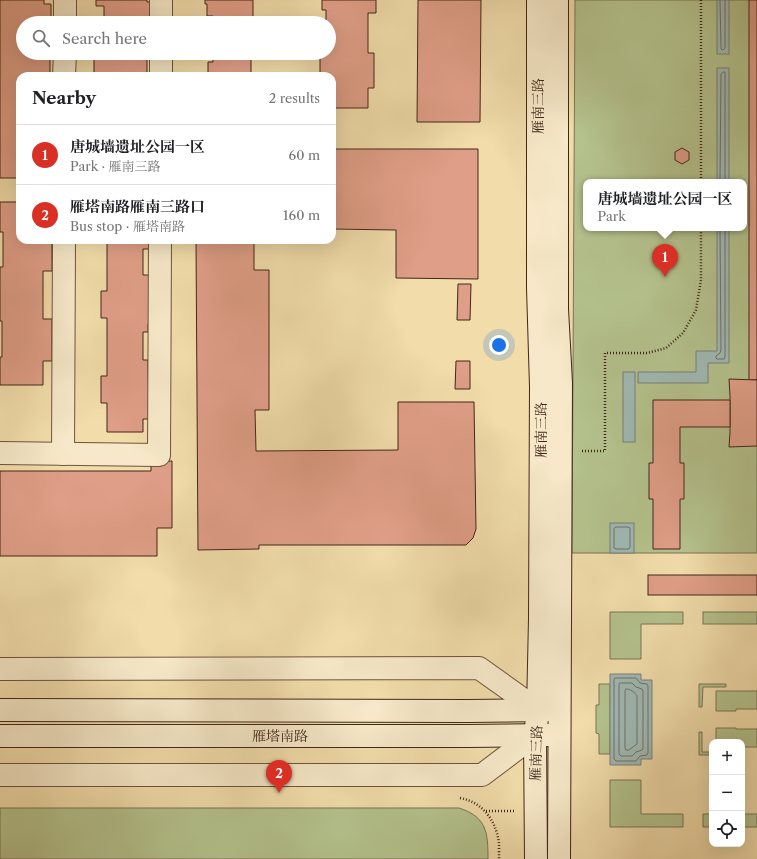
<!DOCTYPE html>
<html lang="en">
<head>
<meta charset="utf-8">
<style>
	body { margin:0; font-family:"Libre Caslon Text","Noto Serif SC",serif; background:#f2f2f2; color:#202124 }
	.controls { position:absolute; right:12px; bottom:12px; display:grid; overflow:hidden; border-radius:8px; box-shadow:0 4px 16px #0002 }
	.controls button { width:36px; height:36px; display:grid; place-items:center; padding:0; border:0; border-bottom:1px solid #e0e0e0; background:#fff; color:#202124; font:20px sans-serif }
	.you { position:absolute; left:499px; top:345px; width:14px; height:14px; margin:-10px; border:3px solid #fff; border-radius:50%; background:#1a73e8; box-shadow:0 0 0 6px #1a73e833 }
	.badge { display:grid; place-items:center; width:26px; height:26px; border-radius:50%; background:#d93025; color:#fff; font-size:13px; font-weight:700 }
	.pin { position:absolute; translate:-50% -33px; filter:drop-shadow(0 1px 2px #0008) }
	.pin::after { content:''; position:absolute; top:21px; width:14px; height:12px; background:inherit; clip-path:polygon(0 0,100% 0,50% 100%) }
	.popup { position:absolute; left:583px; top:179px; width:164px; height:52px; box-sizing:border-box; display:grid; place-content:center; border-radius:8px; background:#fff; filter:drop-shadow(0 1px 3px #0005); font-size:13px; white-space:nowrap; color:#757577 }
	.popup b { font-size:15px; color:#202124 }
	.popup::after { content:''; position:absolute; left:50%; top:100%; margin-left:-8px; border:8px solid transparent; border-top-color:#fff }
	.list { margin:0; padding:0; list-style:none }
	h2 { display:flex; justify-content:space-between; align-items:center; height:52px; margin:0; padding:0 16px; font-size:17px }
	h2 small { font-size:13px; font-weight:400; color:#757577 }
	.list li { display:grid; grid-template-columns:26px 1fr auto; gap:12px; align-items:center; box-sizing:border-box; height:60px; padding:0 16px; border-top:1px solid #e0e0e0 }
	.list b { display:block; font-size:15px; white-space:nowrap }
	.list p { margin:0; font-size:13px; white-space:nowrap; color:#757577 }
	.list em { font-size:13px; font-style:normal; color:#757577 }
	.icon { flex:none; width:22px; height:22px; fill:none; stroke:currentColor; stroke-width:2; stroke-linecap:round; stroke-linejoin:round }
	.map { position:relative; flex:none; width:757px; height:859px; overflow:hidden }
	.search { position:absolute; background:#fff; box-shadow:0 4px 16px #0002; left:16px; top:16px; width:320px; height:44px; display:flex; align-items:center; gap:10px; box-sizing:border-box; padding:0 14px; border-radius:22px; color:#757577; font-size:15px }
	.panel { position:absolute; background:#fff; box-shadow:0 4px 16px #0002; left:16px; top:72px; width:320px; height:172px; border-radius:12px }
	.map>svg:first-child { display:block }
	.green { fill:#b4c28d; stroke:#7b7454; fill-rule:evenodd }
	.water { fill:#9fb9b4; stroke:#7a7e77 }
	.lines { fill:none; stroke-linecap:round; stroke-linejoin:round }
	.shore { stroke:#707068; stroke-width:1 }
	.building { fill:#df9e87; stroke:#42261b }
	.street-casing { stroke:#6e543f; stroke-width:24 }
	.secondary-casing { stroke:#42261b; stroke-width:24 }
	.path { stroke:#42261b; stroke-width:2.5; stroke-dasharray:1 2; stroke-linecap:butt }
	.street { stroke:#f6e8c8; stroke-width:22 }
	.secondary { stroke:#f6e8c8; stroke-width:22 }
	.labels { text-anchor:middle; stroke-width:3.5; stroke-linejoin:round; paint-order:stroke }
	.street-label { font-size:14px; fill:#42261b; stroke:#f6e8c8 }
</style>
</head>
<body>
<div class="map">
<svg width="757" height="859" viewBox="0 0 757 859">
	<rect width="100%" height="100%" fill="#f1dcaa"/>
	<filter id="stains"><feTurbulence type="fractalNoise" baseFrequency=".005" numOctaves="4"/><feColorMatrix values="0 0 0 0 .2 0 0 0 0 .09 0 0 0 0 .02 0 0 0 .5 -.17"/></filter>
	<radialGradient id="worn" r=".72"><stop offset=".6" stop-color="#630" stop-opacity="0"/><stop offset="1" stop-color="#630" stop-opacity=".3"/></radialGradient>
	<g class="green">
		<path d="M575 0H757V553H572ZM586 182H744V228H586Z"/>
		<path d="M610 612H683V624H641V659H610Z"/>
		<rect x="703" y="612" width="54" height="12"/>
		<path d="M599 684H610V754H599V734L596 733V705H599Z"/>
		<path d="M699 684H726V687H703L702 707H699Z"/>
		<path d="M716 691H757V709H736V711H716Z"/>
		<path d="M716 728H736V729H757V747H742V742H716Z"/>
		<path d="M699 732H702V752H712V755H699Z"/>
		<path d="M610 780H641V814H683V827H610Z"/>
		<path d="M0 808H459C487 817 488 833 488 859H0Z"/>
		<path d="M712 814V827H703V814Z"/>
		<path d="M757 814V827H742V814Z"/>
	</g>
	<g class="water">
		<rect x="717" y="0" width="12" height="54"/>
		<rect x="717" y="68" width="12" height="114"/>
		<path d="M717 228H729V363H708V383H638V372H696V351H717Z"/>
		<rect x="623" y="372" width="12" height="70"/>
		<rect x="610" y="523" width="24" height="30"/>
		<path d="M610 674H641V680H652V759H641V765H610Z"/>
	</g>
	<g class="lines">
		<g class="shore">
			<path d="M720 0 721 48V49L723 50 725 48V0"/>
			<path d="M720 182 721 74 723 72H725V182"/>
			<path d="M720 228 721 350 720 353 716 356V358L717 359H724L725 357V228"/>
			<path d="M616 527H628L630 528V547L629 549H616L614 548V529Z"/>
			<path d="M615 678H636L640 683 647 684 648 686V753L647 755 640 756 636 761H616L614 759V680Z"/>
			<path d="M620 683H632L636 687 642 689 643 691V748L642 750 636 752 632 756H621L619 754V685Z"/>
			<path d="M626 689C629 688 636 693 637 696V744L629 750H626L625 748V691Z"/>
		</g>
	</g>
	<g class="building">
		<path d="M0 0H44V4H51V23H23V53H50V76H20V178H0Z"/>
		<path d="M96 0H147V2H155V23H104V6H96Z"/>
		<path d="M205 0H253V23H260H213V16H207V4H205Z"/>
		<path d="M322 0H376V13H368V53H374V88H368V108H332V76H320V53H329V23H321V20H326V10H322Z"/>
		<path d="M418 0H481L480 122H417Z"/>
		<rect x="749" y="0" width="8" height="380"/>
		<rect x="94" y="53" width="53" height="23"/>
		<path d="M202 53H260V56H251V76H203V74H208V62H213V54H202Z"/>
		<path d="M682 148 689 152V160L682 164 675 160V152Z"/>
		<path d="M332 149H478V279L396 278V230L332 229Z"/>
		<path d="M0 202H20V240H52V271H43V319H52V361H43V385H0V357H2V321H0V267H3V232H0Z"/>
		<path d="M107 240H149V249H143V275H149L155 324H148V332H143V360H148L149 419H143V432H107V403H101V376H107V318H101V291H107Z"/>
		<path d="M196 240H254V270H269V410H255L256 451 398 450V402H474L476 529 473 538 466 545H259V549L198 550Z"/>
		<path d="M458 284H471L470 320H457Z"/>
		<path d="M456 361H470V389H455Z"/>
		<path d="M729 379 757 380V446L729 447 730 432V395Z"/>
		<path d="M653 400H730V427H680V463H684V499H680V549H653V499H649V463H653Z"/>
		<path d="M151 461H172V528H157V556H0V471H151Z"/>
		<rect x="648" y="575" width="109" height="20"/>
	</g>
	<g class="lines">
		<defs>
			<g id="street">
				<path d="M65 23V0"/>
				<path d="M161 23V0"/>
				<path d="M64 76 65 53"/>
				<path d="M161 76V53"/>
				<path d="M0 453 159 455 160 240"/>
				<path d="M63 454 64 240"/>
				<path d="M0 669 479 668 538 710"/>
				<path d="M0 775H482L535 735"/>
			</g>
			<g id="secondary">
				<path d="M557 0V309L561 383 559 859"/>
				<path d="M0 710 468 711 553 710"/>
				<path d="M0 736H468L551 735"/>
				<path d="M536 859 535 735 538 710 540 619 541 387 538 288V0"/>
			</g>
		</defs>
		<use href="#street" class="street-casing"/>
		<use href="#secondary" class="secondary-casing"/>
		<g class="path">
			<path d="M701 0V182"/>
			<path d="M582 451H605V353H647L666 348 683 333 696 310 701 280V228"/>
			<path d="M460 798C483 802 496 821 499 843 499 848 499 854 499 859"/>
			<path d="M486 811H515"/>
		</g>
		<use href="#street" class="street"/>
		<use href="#secondary" class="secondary"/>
	</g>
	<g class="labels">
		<g class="street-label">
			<text transform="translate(538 106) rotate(-90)" y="5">雁南三路</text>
			<text transform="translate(541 430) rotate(-90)" y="5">雁南三路</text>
			<text x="280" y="741">雁塔南路</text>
			<text transform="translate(536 753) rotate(-88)" y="5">雁南三路</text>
		</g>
	</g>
	<rect width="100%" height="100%" filter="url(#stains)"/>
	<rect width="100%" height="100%" fill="url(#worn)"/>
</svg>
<div class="controls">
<button>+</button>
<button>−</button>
<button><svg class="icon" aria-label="locate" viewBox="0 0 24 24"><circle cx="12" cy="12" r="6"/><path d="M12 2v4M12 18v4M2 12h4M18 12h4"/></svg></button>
</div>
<div class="you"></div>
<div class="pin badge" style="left:665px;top:277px">1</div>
<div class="popup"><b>唐城墙遗址公园一区</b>Park</div>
<div class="pin badge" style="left:279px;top:793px">2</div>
<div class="search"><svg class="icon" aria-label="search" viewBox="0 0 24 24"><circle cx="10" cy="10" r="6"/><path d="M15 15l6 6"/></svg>Search here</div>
<section class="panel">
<h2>Nearby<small>2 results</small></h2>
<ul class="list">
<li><span class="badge">1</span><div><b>唐城墙遗址公园一区</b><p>Park · 雁南三路</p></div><em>60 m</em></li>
<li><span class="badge">2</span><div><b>雁塔南路雁南三路口</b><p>Bus stop · 雁塔南路</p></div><em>160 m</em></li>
</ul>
</section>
</div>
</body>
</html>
